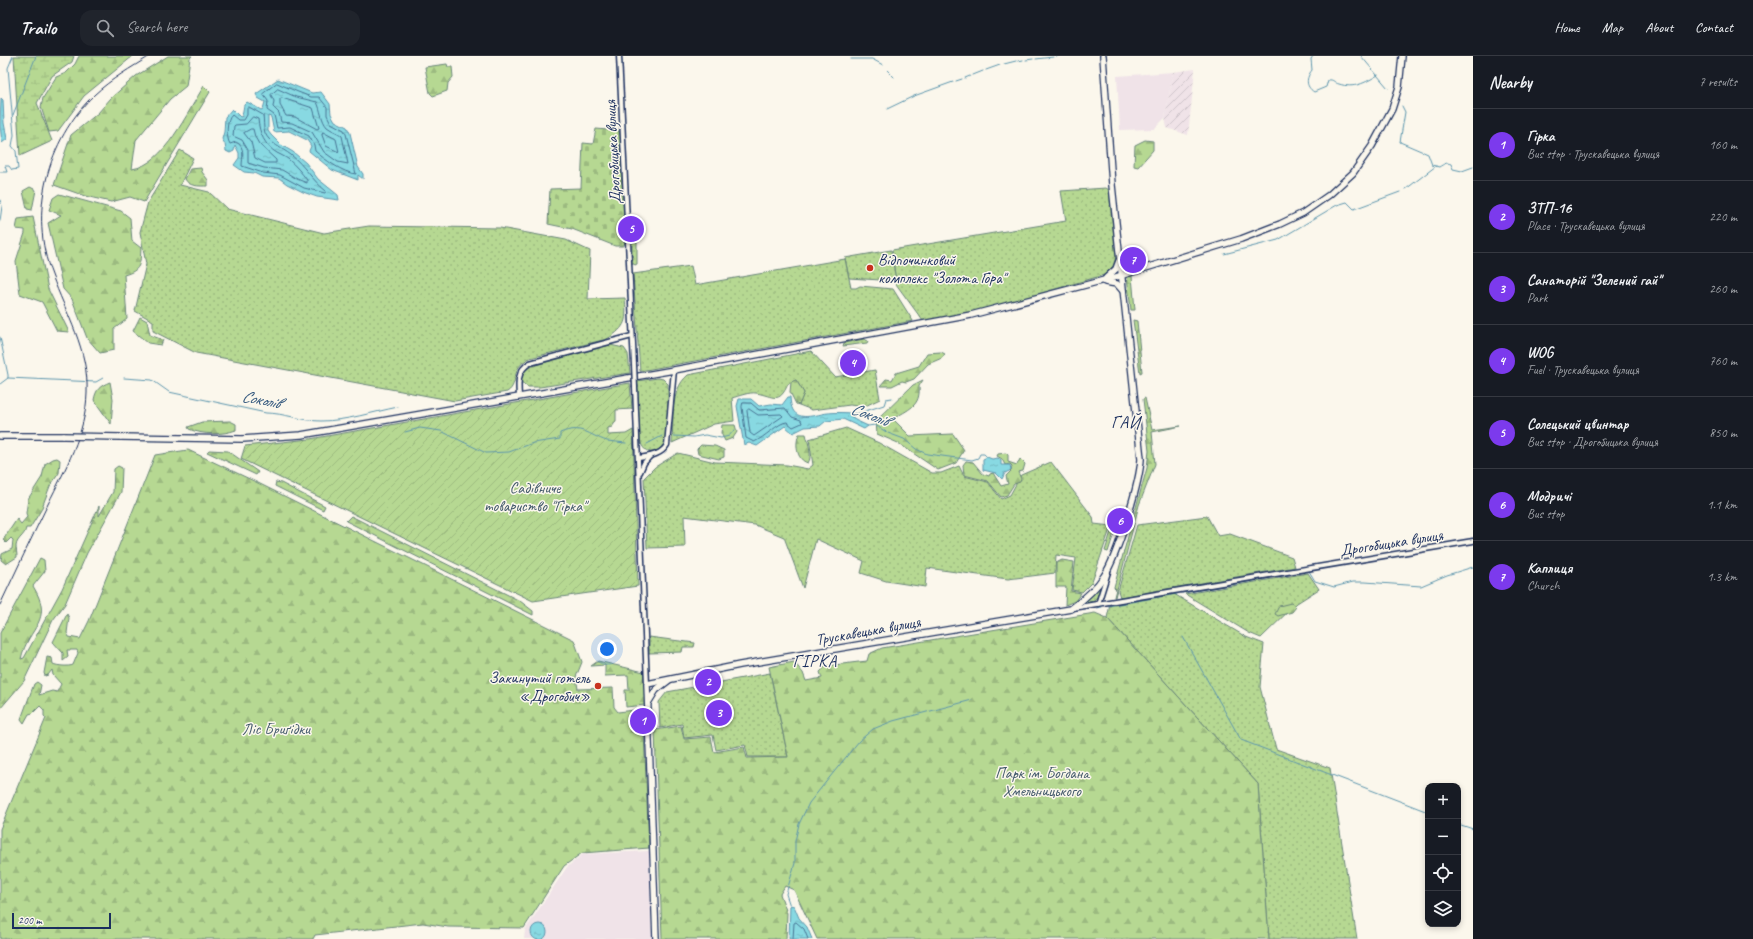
<!DOCTYPE html>
<html lang="en">
<head>
<meta charset="utf-8">
<style>
	body { margin:0; font-family:Caveat,sans-serif; background:#20242c; color:#f1f3f6 }
	.controls { position:absolute; right:12px; bottom:12px; display:grid; overflow:hidden; border-radius:8px; box-shadow:0 2px 6px #0003 }
	.controls button { width:36px; height:36px; display:grid; place-items:center; padding:0; border:0; border-bottom:1px solid #363941; background:#171b24; color:#f1f3f6; font:20px sans-serif }
	.scale { position:absolute; left:12px; bottom:10px; width:99px; box-sizing:border-box; padding-left:4px; border:2px solid #1b2f5e; border-top:0; font-size:11px; line-height:14px; white-space:nowrap; color:#1b2f5e; -webkit-text-stroke:3px #fbf7ec; paint-order:stroke }
	.you { position:absolute; left:607px; top:593px; width:14px; height:14px; margin:-10px; border:3px solid #fff; border-radius:50%; background:#1a73e8; box-shadow:0 0 0 6px #1a73e833 }
	.badge { display:grid; place-items:center; width:26px; height:26px; border-radius:50%; background:#7c3aed; color:#fff; font-size:13px; font-weight:700 }
	.pin { position:absolute; translate:-50% -50%; border:2px solid #fff; box-shadow:0 1px 4px #0006 }
	.list { margin:0; padding:0; list-style:none }
	h2 { display:flex; justify-content:space-between; align-items:center; height:52px; margin:0; padding:0 16px; font-size:17px }
	h2 small { font-size:13px; font-weight:400; color:#9ea1a6 }
	.list li { display:grid; grid-template-columns:26px 1fr auto; gap:12px; align-items:center; box-sizing:border-box; height:72px; padding:0 16px; border-top:1px solid #363941 }
	.list b { display:block; font-size:15px; white-space:nowrap }
	.list p { margin:0; font-size:13px; white-space:nowrap; color:#9ea1a6 }
	.list em { font-size:13px; font-style:normal; color:#9ea1a6 }
	.icon { flex:none; width:22px; height:22px; fill:none; stroke:currentColor; stroke-width:2; stroke-linecap:round; stroke-linejoin:round }
	.map { position:relative; flex:none; width:1473px; height:883px; overflow:hidden }
	header { display:flex; align-items:center; gap:24px; box-sizing:border-box; height:56px; padding:0 20px; background:#171b24; border-bottom:1px solid #363941 }
	header strong { font-size:19px }
	nav { display:flex; gap:22px; margin-inline-start:auto; font-size:14px }
	.search { width:280px; height:36px; background:#20242c; display:flex; align-items:center; gap:10px; box-sizing:border-box; padding:0 14px; border-radius:12px; color:#9ea1a6; font-size:15px }
	main { display:flex }
	aside { flex:1; background:#171b24 }
	.map>svg:first-child { display:block }
	.built { fill:#f0e3e8 }
	.industrial { fill:url(#industrial-furrows) }
	.grass { fill:url(#grass-dots); stroke:#688478 }
	.forest { fill:url(#forest-firs); stroke:#688478 }
	.wetland { fill:url(#wetland-marsh); stroke:#688478 }
	.cemetery { fill:url(#cemetery-stones); stroke:#688478 }
	.garden { fill:url(#garden-furrows); stroke:#688478 }
	.water { fill:url(#water-ripples); stroke:#5c95ad }
	.lines { fill:none; stroke-linecap:round; stroke-linejoin:round }
	.shore { stroke:#477393; stroke-width:1 }
	.stream { stroke:#5c95ad; stroke-width:1 }
	.minor-casing { stroke:#1b2f5e; stroke-width:7 }
	.major-casing { stroke:#1b2f5e; stroke-width:8 }
	.minor { stroke:#fbf7ec; stroke-width:4 }
	.major { stroke:#fbf7ec; stroke-width:5.5 }
	.rail { stroke:#1b2f5e; stroke-width:1 }
	.minor-bridge-casing { stroke:#1b2f5e; stroke-width:7; stroke-linecap:butt }
	.major-bridge-casing { stroke:#1b2f5e; stroke-width:8; stroke-linecap:butt }
	.minor-bridge { stroke:#fbf7ec; stroke-width:4 }
	.major-bridge { stroke:#fbf7ec; stroke-width:5.5 }
	.poi-dot { fill:#c8321e; stroke:#fbf7ec; stroke-width:1.5 }
	.labels { text-anchor:middle; stroke-width:3; stroke-linejoin:round; paint-order:stroke }
	.street-label { font-size:16px; fill:#1b2f5e; stroke:#fbf7ec }
	.poi-label { font-size:16px; fill:#1b2f5e; stroke:#fbf7ec; text-anchor:start }
	.park-label { font-size:16px; fill:#42596b; stroke:#fbf7ec }
	.water-label { font-size:17px; font-style:italic; fill:#365a7f; stroke:#fbf7ec }
	.neighbourhood-label { font-size:17px; letter-spacing:1px; fill:#1b2f5e; stroke:#fbf7ec }
</style>
</head>
<body>
<header>
<strong>Trailo</strong>
<div class="search"><svg class="icon" aria-label="search" viewBox="0 0 24 24"><circle cx="10" cy="10" r="6"/><path d="M15 15l6 6"/></svg>Search here</div>
<nav><a>Home</a><a>Map</a><a>About</a><a>Contact</a></nav>
</header>
<main>
<div class="map">
<svg width="1473" height="883" viewBox="0 0 1473 883">
	<defs>
		<pattern id="industrial-furrows" width="10" height="10" patternUnits="userSpaceOnUse"><rect width="10" height="10" fill="#f0e3e8"/><path d="M-1 1l2-2M0 10L10 0M9 11l2-2" fill="none" stroke="#cdc3c9"/></pattern>
		<pattern id="grass-dots" width="8" height="8" patternUnits="userSpaceOnUse"><rect width="8" height="8" fill="#b6d892"/><path d="M2 2h.1M6 6h.1" fill="none" stroke="#9cba80" stroke-width="1.8" stroke-linecap="round"/></pattern>
		<pattern id="forest-firs" width="22" height="20" patternUnits="userSpaceOnUse"><rect width="22" height="20" fill="#b6d892"/><path d="M5 1l3.5 6h-7zM16 11l3.5 6h-7z" fill="#9cba80"/></pattern>
		<pattern id="wetland-marsh" width="20" height="14" patternUnits="userSpaceOnUse"><rect width="20" height="14" fill="#b6d892"/><path d="M1 5h8M5 5V1M11 12h8M15 12V8" fill="none" stroke="#9cba80"/></pattern>
		<pattern id="cemetery-stones" width="16" height="16" patternUnits="userSpaceOnUse"><rect width="16" height="16" fill="#b6d892"/><path d="M2 7V4a2 2 0 0 1 4 0v3zM10 15v-3a2 2 0 0 1 4 0v3z" fill="#9cba80"/></pattern>
		<pattern id="garden-furrows" width="10" height="10" patternUnits="userSpaceOnUse"><rect width="10" height="10" fill="#b6d892"/><path d="M-1 1l2-2M0 10L10 0M9 11l2-2" fill="none" stroke="#9cba80"/></pattern>
		<pattern id="water-ripples" width="26" height="14" patternUnits="userSpaceOnUse"><rect width="26" height="14" fill="#88d9e2"/><path d="M2 4q2-2 4 0t4 0M15 11q2-2 4 0t4 0" fill="none" stroke="#75bbc4"/></pattern>
	</defs>
	<rect width="100%" height="100%" fill="#fbf7ec"/>
	<filter id="ink" filterUnits="userSpaceOnUse"><feTurbulence type="fractalNoise" baseFrequency=".025" numOctaves="2"/><feDisplacementMap in="SourceGraphic" scale="8" xChannelSelector="R" yChannelSelector="G"/><feConvolveMatrix kernelMatrix="1 2 1 2 8 2 1 2 1" color-interpolation-filters="sRGB"/></filter>
	<g filter="url(#ink)">
		<g class="built">
			<path d="M1173 16 1165 62 1154 73 1120 74 1117 20Z"/>
			<path d="M649 795 652 883H524L525 874 567 811 583 798Z"/>
		</g>
		<path class="industrial" d="M1195 13 1188 79 1167 72 1165 62 1173 16Z"/>
		<g class="grass">
			<path d="M180 94 193 102 180 129 209 136 227 153 324 177 369 170 500 172 566 184 590 195 588 243 625 242C627 264 627 271 607 283L530 302C509 312 520 328 507 336L455 345 196 297 153 275V265L135 255 146 208 140 176 148 146Z"/>
			<path d="M1106 132 1109 134 1116 201 1113 210 1104 219 979 255 923 265 896 228 892 194 1066 165 1061 135Z"/>
			<path d="M637 185V208L635 209 632 207V186Z"/>
			<path d="M891 194 896 225 849 222 845 202Z"/>
			<path d="M845 203 851 232H856L860 230 893 233 913 265 640 315 633 218 691 210 695 229Z"/>
			<path d="M864 283 868 285 867 287 843 290 844 287Z"/>
			<path d="M610 289 624 292 628 298 630 317 540 331H528L521 326C522 318 524 314 532 310Z"/>
			<path d="M811 295 835 321 875 314 880 343 863 351 850 349 812 354 799 349 804 337 796 324 788 328C779 349 774 340 756 337 749 336 739 340 732 342L734 365 714 368 672 387C674 365 669 335 688 319Z"/>
			<path d="M658 322 663 323 668 328C668 345 669 367 666 382 662 399 643 402 640 383L637 325Z"/>
			<path d="M846 372 879 387 932 417H941L959 410 964 420 988 426 1001 443 1010 439 1021 419 1051 406 1093 461 1094 468 1111 470 1092 526 1082 536 1072 534 1076 502 1056 499 1055 517 1008 523 927 512 925 531 886 525 861 517 864 505 816 483 803 532 784 481 755 469 684 460 685 491 647 492 644 422 655 411 678 397 715 406 787 409 808 413 813 409 809 383Z"/>
			<path d="M1207 460 1218 480 1230 478 1292 501 1295 511 1120 541 1118 535 1137 469Z"/>
			<path d="M1308 517 1319 533 1297 547 1261 582 1249 577 1185 538Z"/>
			<path d="M1103 528C1100 540 1095 547 1083 547Z"/>
			<path d="M1174 538 1246 581 1264 588 1260 631 1276 693 1330 712 1357 883H1269L1258 728 1107 562 1110 549Z"/>
			<path d="M649 581 695 587 694 591H683L682 596 649 597Z"/>
			<path d="M770 617 788 701H748L745 689 716 694 713 679 684 682 682 668 660 672 659 646 667 636Z"/>
		</g>
		<g class="forest">
			<path d="M79 0H133L84 40 58 75 49 76 41 51 43 42 56 21 66 17 75 8Z"/>
			<path d="M168 0H192L190 2 186 30 170 43 136 84 132 113C164 109 188 55 204 30L210 36 144 146 130 141 111 146 85 140 54 129 71 79 98 57 111 42 136 20Z"/>
			<path d="M447 8 448 11H452L453 21 448 27 447 35 433 40 430 37 425 11Z"/>
			<path d="M1145 84 1153 85V94L1138 111 1134 110 1135 89Z"/>
			<path d="M201 112 202 116 208 124V130C199 130 189 131 185 123L190 113Z"/>
			<path d="M30 131 36 134 32 154 27 153 23 135Z"/>
			<path d="M59 138 121 155 130 162 132 185 141 192C140 209 141 214 124 219L127 263 114 273V294L100 297 87 282 72 243 63 233 48 167 61 159 49 154 53 142Z"/>
			<path d="M33 161 48 233 69 276 57 275 42 246 20 238 16 205 25 177V174L16 173 18 163Z"/>
			<path d="M1132 220 1135 254H1131L1127 221Z"/>
			<path d="M140 261 147 265 150 279 163 284 161 289 148 287 133 275Z"/>
			<path d="M1133 264 1137 265 1142 316 1140 317Z"/>
			<path d="M941 296 945 298 942 302 928 308 914 323 906 326 902 325 892 330H880L886 323 892 324 896 317 919 310 927 297Z"/>
			<path d="M796 324 804 337 799 349 796 348 790 336 791 326Z"/>
			<path d="M923 324 919 330C921 351 908 353 893 363L910 380 953 378 964 394 956 407 938 414 898 387 877 378 876 365 913 329Z"/>
			<path d="M110 326 113 343 111 368 94 344C96 333 100 330 110 326Z"/>
			<path d="M1145 342 1152 374 1181 370 1152 376 1155 408 1139 449 1115 541H1114L1116 533 1114 531 1147 412 1149 395 1143 343Z"/>
			<path d="M230 365 236 368V374C223 379 202 379 189 373L188 371 202 366Z"/>
			<path d="M722 369H735L737 376 733 382 725 385 721 377Z"/>
			<path d="M799 378H806C808 387 813 400 808 407 796 404 795 387 799 378Z"/>
			<path d="M701 389 715 390 724 394V401L719 403 698 398 697 393Z"/>
			<path d="M188 394 256 426 574 584 582 606 576 621 578 633 613 632 614 651 618 656 643 653 649 792 582 797 564 810 524 872 448 871 423 867 315 879 313 883H0V773L46 662 44 660V654L40 650 33 657 29 658 24 667 21 663 34 628 37 626 41 629 39 639 52 635 57 636 61 628 53 619 52 614 48 619 45 620 44 617 47 601 52 602 53 608C57 610 69 611 73 609L78 597 77 594H67L68 601 63 605V597L53 586 67 558 69 562 67 577 69 581 80 583 89 565 155 399Z"/>
			<path d="M209 394 228 395 258 416 256 419 254 418 207 396Z"/>
			<path d="M1006 397 1008 399V406L1017 409 1020 403 1025 408 1023 415 1018 416 1021 423 1020 426 1014 428 1007 439 1001 441 988 425 964 419 963 409 966 405 973 406 983 418 989 420 990 418 993 417 1001 430 1008 428 1006 420 1011 415 1012 410 1010 408 1005 409 1002 403 997 400 998 398Z"/>
			<path d="M57 402 60 404 59 417 50 430 41 454 30 472H26C25 480 17 482 16 490 16 493 17 497 17 501L6 508 1 504 2 498 12 493 13 484 11 482 6 487 3 484 17 463 21 468 27 461 26 457 28 443 42 421 45 408 53 403Z"/>
			<path d="M118 410 122 412 121 436 87 497 65 548 53 564 24 625 0 653V577L40 502 44 504 45 515 33 530C55 566 28 570 21 603L24 602 62 533 99 450V460L113 436 114 413Z"/>
			<path d="M276 426 281 427 325 450 323 454 275 430Z"/>
			<path d="M1123 449 1108 496 1105 495 1118 453Z"/>
			<path d="M351 460 520 545 533 555V559L346 465Z"/>
			<path d="M1062 504 1074 506 1071 535 1081 537 1075 545 1065 549 1066 531H1056V507Z"/>
			<path d="M1291 547 1296 551 1292 556 1278 560 1275 558 1279 550Z"/>
			<path d="M1095 557 1107 562 1258 728 1269 883H817L794 834 785 830 780 838 787 857 786 883H662L655 674 681 670 684 683 711 681 714 696 744 691 747 702 788 701 769 611 794 606 803 617 806 625 822 622 820 616 826 610 867 605 869 598 882 592Z"/>
			<path d="M598 605 644 616 645 649 626 651 625 634H629L628 619 605 620V609L591 610Z"/>
		</g>
		<path class="wetland" d="M14 0H74L72 6 52 20 37 47 52 85 20 100Z"/>
		<path class="cemetery" d="M596 73 620 75 625 187 623 190H615L572 173 548 168 550 133 581 132 583 87 593 88Z"/>
		<path class="garden" d="M630 327 632 353 616 354V365L612 371 608 372V379L626 378 633 374 638 530 533 545 241 403 245 390 310 383Z"/>
		<g class="water">
			<path d="M278 23 312 37 321 36 330 48 331 58 335 65 347 71 350 77 358 111 363 118V123L358 119V124L332 114 309 95 311 90 307 84 289 75 274 76 271 61 268 60V75L271 79 281 89 293 96 306 107 318 123 338 139 339 144 317 141 303 136 287 128 279 122 262 121 254 117 244 116 234 109 239 102V97L235 89 234 95 230 97 226 95 225 88 222 83 224 76 225 61 232 53 240 61 242 60 244 49 247 46 261 54 263 53 265 46 258 42 256 38Z"/>
			<path d="M1 42 3 44 4 67 7 83 2 87 0 69Z"/>
			<path d="M788 341H790C791 364 804 362 822 358 829 356 849 356 856 358L852 360 855 364 868 370 864 373 843 363 826 365 820 370 805 371 793 377 785 370 757 390 749 387 744 389 737 350 739 343H751L759 350 771 348 782 349Z"/>
			<path d="M987 401 992 403 998 402 1001 404V409H1010L1011 414 1005 417 1002 423 996 417 983 414V403Z"/>
			<path d="M790 849 794 850 799 862 807 871 812 883H789Z"/>
			<circle cx="539" cy="876" r="8"/>
		</g>
		<g class="lines">
			<g class="shore">
				<path d="M277 27 298 36 311 41H319L327 51V59L331 67 344 74 346 78 356 118C343 117 324 103 315 95L314 89 309 80 290 71 277 72 274 59 267 54 268 45 263 38Z"/>
				<path d="M278 33 296 41 317 46C321 54 321 64 327 71 332 75 338 76 342 80L348 108 338 106 324 96 312 76 292 67 281 66 279 57 273 51 274 45 271 39Z"/>
				<path d="M282 42 313 52 319 72 317 73 295 61 286 60 280 49V43Z"/>
				<path d="M249 51 263 59C264 64 263 71 265 77 270 88 282 92 291 99 304 109 312 124 326 135L325 137 304 132 280 119 263 117 242 110C242 102 246 91 236 86L230 88C226 82 226 64 232 59L238 64H244L247 59V53Z"/>
				<path d="M253 61 258 63C259 77 265 90 277 97 281 99 285 101 288 103 296 110 301 116 307 124V127L297 123 282 114 264 112 248 107V94L242 84 233 80 234 70 235 69 246 68Z"/>
				<path d="M251 73H253L255 81 259 88 276 104V107H265L255 102 251 86 244 77Z"/>
				<path d="M323 76 336 83 339 96 326 90 322 79Z"/>
				<path d="M743 347H751L759 354 785 352 792 361 801 364 802 367 793 371 787 366C779 366 764 382 754 386L746 382 742 351Z"/>
				<path d="M749 353 758 359 781 358 783 360 754 380 750 377 747 355Z"/>
				<path d="M793 883 794 867 796 866 804 873 808 883"/>
			</g>
			<g class="stream">
				<path d="M1056 0H1058"/>
				<path d="M1313 0 1311 3 1312 14C1306 22 1305 30 1314 36L1326 31 1328 24C1334 23 1334 27 1339 28 1354 33 1365 27 1378 19"/>
				<path d="M1361 0 1388 32"/>
				<path d="M851 3H872L883 9"/>
				<path d="M1036 3 1053 1"/>
				<path d="M1026 4 1033 3"/>
				<path d="M1018 5 1023 4"/>
				<path d="M1004 8 1016 5"/>
				<path d="M887 14 894 21"/>
				<path d="M986 14 1000 9"/>
				<path d="M973 19 983 15"/>
				<path d="M965 22 970 20"/>
				<path d="M956 25 962 23"/>
				<path d="M1402 50 1405 56 1400 86 1428 98 1432 109 1439 111C1444 108 1446 106 1451 108L1453 113 1462 115 1473 111"/>
				<path d="M887 53 914 40 953 26"/>
				<path d="M13 59 36 0"/>
				<path d="M0 116H7L5 110H9L12 114 18 113 16 95 12 90 14 79 8 12 13 0"/>
				<path d="M1406 133 1436 110"/>
				<path d="M0 144 2 150 0 165"/>
				<path d="M1224 198 1278 184 1337 149 1347 146 1354 153 1400 136"/>
				<path d="M0 281 8 319V322L0 328"/>
				<path d="M8 322 96 326 103 322"/>
				<path d="M124 322 152 324 169 336 266 357C284 357 302 365 321 365 346 365 373 356 398 351"/>
				<path d="M856 358 884 349 886 343 892 342"/>
				<path d="M868 370 875 369 888 377 904 383 916 393 927 398 972 404 978 402 980 398H984L987 401"/>
				<path d="M405 376 420 372 441 375 486 397 509 396 533 387 560 383V377C582 368 588 379 607 385 613 386 620 386 626 387"/>
				<path d="M674 380 694 381 705 379 721 382 729 380 734 374"/>
				<path d="M647 388 662 380"/>
				<path d="M1276 521 1309 515 1315 525 1334 531 1353 526H1365L1421 530 1447 519 1473 511"/>
				<path d="M1182 537 1271 522"/>
				<path d="M1108 550 1177 538"/>
				<path d="M1097 552 1102 551"/>
				<path d="M1183 581 1241 684 1428 756"/>
				<path d="M1458 768 1473 773"/>
				<path d="M790 850 786 838 795 807V785L799 768 809 747 859 685 873 673 893 665 972 644"/>
			</g>
			<defs>
				<g id="minor">
					<path d="M619 0 634 309"/>
					<path d="M635 331 647 628"/>
					<path d="M519 340C518 327 517 314 530 307L632 280"/>
					<path d="M639 402C650 400 661 399 667 389L674 314"/>
					<path d="M640 416 644 407 650 400"/>
					<path d="M1098 548 1108 516"/>
					<path d="M1073 552 1473 485"/>
				</g>
				<g id="major">
					<path d="M1106 222 1116 213 1119 205"/>
					<path d="M1105 226 1117 228 1123 235"/>
					<path d="M0 380H64"/>
					<path d="M120 381 242 383 301 379 674 314 971 259 1116 221 1241 183 1280 168 1303 157 1329 139 1353 117 1372 90 1392 53 1399 31 1402 0"/>
					<path d="M648 647 656 634 669 624"/>
					<path d="M656 883 647 628 740 609 1071 553C1083 544 1096 533 1104 520 1117 501 1140 426 1141 403L1112 129 1103 0"/>
				</g>
			</defs>
			<use href="#minor" class="minor-casing"/>
			<use href="#major" class="major-casing"/>
			<use href="#minor" class="minor"/>
			<use href="#major" class="major"/>
			<path class="rail" d="M0 549C16 515 32 481 48 448 65 413 86 377 87 337 89 294 66 258 52 219 28 158 47 84 94 39 111 23 131 12 150 0"/>
			<defs>
				<path id="minor-bridge" d="M634 309 635 331"/>
				<path id="major-bridge" d="M64 380 120 381"/>
			</defs>
			<use href="#minor-bridge" class="minor-bridge-casing"/>
			<use href="#major-bridge" class="major-bridge-casing"/>
			<use href="#minor-bridge" class="minor-bridge"/>
			<use href="#major-bridge" class="major-bridge"/>
		</g>
	</g>
	<g class="poi-dot">
		<circle cx="870" cy="212" r="4"/>
		<circle cx="598" cy="630" r="4"/>
	</g>
	<g class="labels">
		<g class="street-label">
			<text transform="translate(612 96) rotate(-93)" y="6">Дрогобицька вулиця</text>
			<text transform="translate(1391 486) rotate(-9)" y="6">Дрогобицька вулиця</text>
			<text transform="translate(868 574) rotate(-10)" y="6">Трускавецька вулиця</text>
		</g>
		<g class="poi-label">
			<text x="878" y="209">Відпочинковий<tspan x="878" dy="18">комплекс "Золота Гора"</tspan></text>
			<text x="590" y="627" text-anchor="end">Закинутий готель<tspan x="590" dy="18">«Дрогобич»</tspan></text>
		</g>
		<g class="park-label">
			<text x="535" y="437">Садівниче<tspan x="535" dy="18">товариство "Гірка"</tspan></text>
			<text x="276" y="678">Ліс Бриґідки</text>
			<text x="1042" y="722">Парк ім. Богдана<tspan x="1042" dy="18">Хмельницького</tspan></text>
		</g>
		<g class="water-label">
			<text transform="translate(261 343) rotate(11)" y="6">Соколів</text>
			<text transform="translate(870 358) rotate(20)" y="6">Соколів</text>
		</g>
		<g class="neighbourhood-label">
			<text x="1126" y="372">ГАЙ</text>
			<text x="815" y="611">ГІРКА</text>
		</g>
	</g>
</svg>
<div class="controls">
<button>+</button>
<button>−</button>
<button><svg class="icon" aria-label="locate" viewBox="0 0 24 24"><circle cx="12" cy="12" r="6"/><path d="M12 2v4M12 18v4M2 12h4M18 12h4"/></svg></button>
<button><svg class="icon" aria-label="layers" viewBox="0 0 24 24"><path d="M12 4l9 5-9 5-9-5zM3 14l9 5 9-5"/></svg></button>
</div>
<div class="scale">200 m</div>
<div class="you"></div>
<div class="pin badge" style="left:643px;top:665px">1</div>
<div class="pin badge" style="left:708px;top:626px">2</div>
<div class="pin badge" style="left:719px;top:657px">3</div>
<div class="pin badge" style="left:853px;top:307px">4</div>
<div class="pin badge" style="left:631px;top:173px">5</div>
<div class="pin badge" style="left:1120px;top:465px">6</div>
<div class="pin badge" style="left:1133px;top:204px">7</div>
</div>
<aside>
<h2>Nearby<small>7 results</small></h2>
<ul class="list">
<li><span class="badge">1</span><div><b>Гірка</b><p>Bus stop · Трускавецька вулиця</p></div><em>160 m</em></li>
<li><span class="badge">2</span><div><b>ЗТП-16</b><p>Place · Трускавецька вулиця</p></div><em>220 m</em></li>
<li><span class="badge">3</span><div><b>Санаторій &quot;Зелений гай&quot;</b><p>Park</p></div><em>260 m</em></li>
<li><span class="badge">4</span><div><b>WOG</b><p>Fuel · Трускавецька вулиця</p></div><em>760 m</em></li>
<li><span class="badge">5</span><div><b>Солецький цвинтар</b><p>Bus stop · Дрогобицька вулиця</p></div><em>850 m</em></li>
<li><span class="badge">6</span><div><b>Модричі</b><p>Bus stop</p></div><em>1.1 km</em></li>
<li><span class="badge">7</span><div><b>Каплиця</b><p>Church</p></div><em>1.3 km</em></li>
</ul>
</aside>
</main>
</body>
</html>
